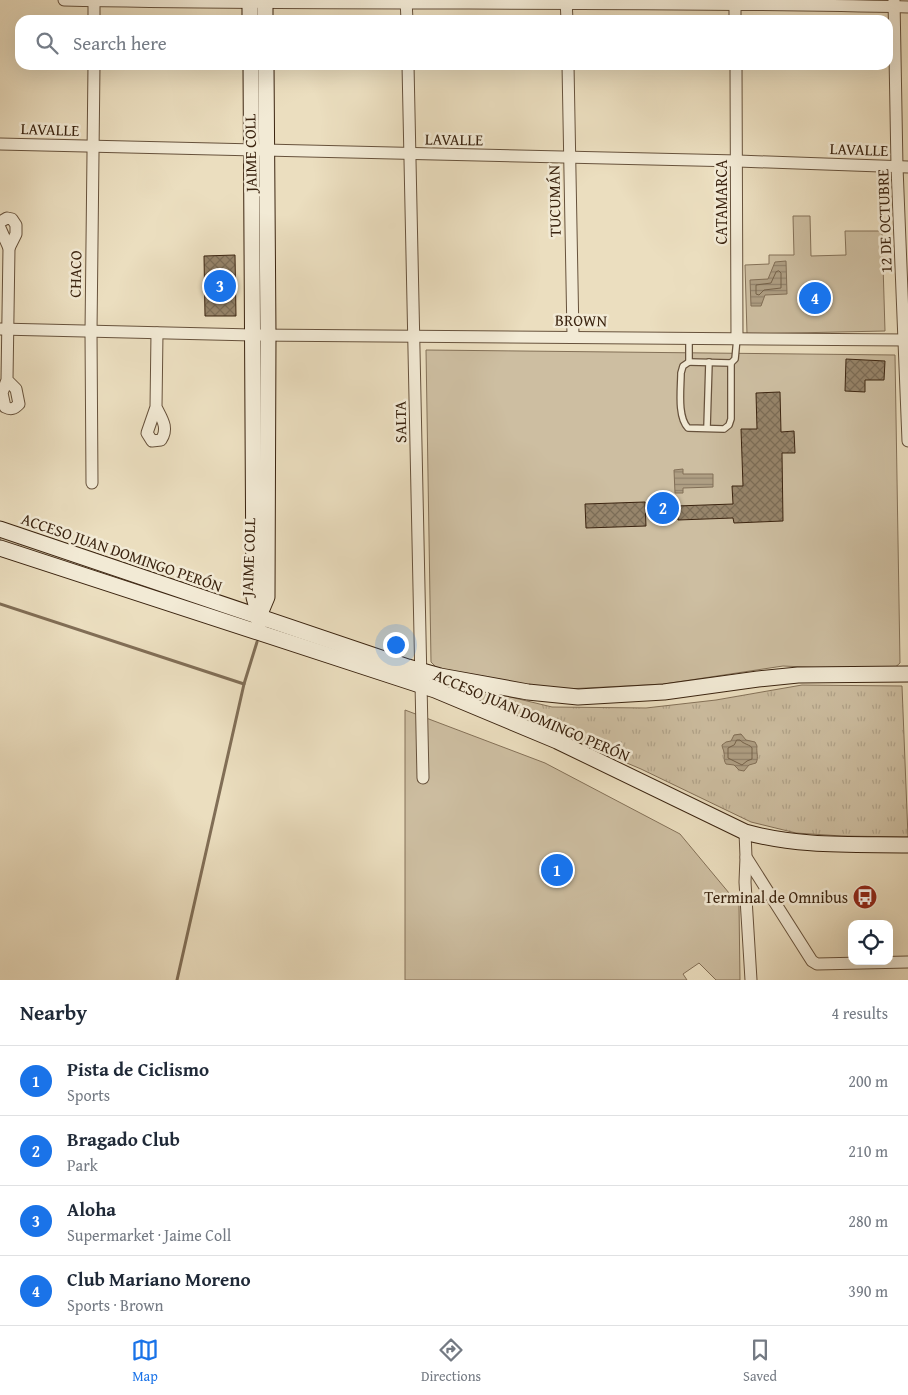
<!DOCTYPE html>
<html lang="en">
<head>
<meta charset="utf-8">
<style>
	body { margin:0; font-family:"Gentium Book Plus",serif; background:#f2f2f3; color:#1f2937 }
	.controls { position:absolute; right:15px; bottom:15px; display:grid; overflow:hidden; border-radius:10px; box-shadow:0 5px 20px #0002 }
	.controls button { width:45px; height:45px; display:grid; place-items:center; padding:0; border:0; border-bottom:1px solid #e0e1e3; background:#fff; color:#1f2937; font:25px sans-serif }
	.you { position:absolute; left:395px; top:644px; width:18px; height:18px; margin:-12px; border:4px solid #fff; border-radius:50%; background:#1a73e8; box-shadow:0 0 0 8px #1a73e833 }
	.badge { display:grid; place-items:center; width:32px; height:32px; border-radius:50%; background:#1a73e8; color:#fff; font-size:16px; font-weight:700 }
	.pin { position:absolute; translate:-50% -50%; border:2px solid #fff; box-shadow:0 1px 5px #0006 }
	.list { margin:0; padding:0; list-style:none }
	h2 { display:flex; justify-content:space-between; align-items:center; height:65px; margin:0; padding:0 20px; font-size:21px }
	h2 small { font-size:16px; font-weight:400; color:#747a83 }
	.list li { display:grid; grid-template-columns:32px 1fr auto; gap:15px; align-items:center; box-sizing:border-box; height:70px; padding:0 20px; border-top:1px solid #e0e1e3 }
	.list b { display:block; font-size:19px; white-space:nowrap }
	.list p { margin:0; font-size:16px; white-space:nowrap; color:#747a83 }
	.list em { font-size:16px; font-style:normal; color:#747a83 }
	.icon { flex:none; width:28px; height:28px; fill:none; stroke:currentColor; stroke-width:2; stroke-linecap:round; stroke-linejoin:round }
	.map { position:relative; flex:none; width:908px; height:980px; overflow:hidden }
	.search { position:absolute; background:#fff; box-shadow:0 5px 20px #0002; left:15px; right:15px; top:15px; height:55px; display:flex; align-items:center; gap:12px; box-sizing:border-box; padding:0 18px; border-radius:15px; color:#747a83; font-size:19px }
	.sheet { height:345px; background:#fff }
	nav { display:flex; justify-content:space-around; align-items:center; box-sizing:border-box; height:70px; border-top:1px solid #e0e1e3; background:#fff; font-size:14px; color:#747a83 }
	nav a { display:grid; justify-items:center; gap:2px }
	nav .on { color:#1a73e8 }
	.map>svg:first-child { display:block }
	.grass { fill:url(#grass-tufts); stroke:#847158 }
	.park { fill:#cdbea1; stroke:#847158 }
	.water { fill:url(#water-rules); stroke:#816e56 }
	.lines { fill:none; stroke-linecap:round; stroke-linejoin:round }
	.shore { stroke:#75624a; stroke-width:1 }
	.stream { stroke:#816e56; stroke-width:3 }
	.building { fill:url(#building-cross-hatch); stroke:#3b2410 }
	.service-casing { stroke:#67523c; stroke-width:8 }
	.minor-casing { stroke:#67523c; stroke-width:13 }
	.secondary-casing { stroke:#3b2410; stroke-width:17 }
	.service { stroke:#f2ead5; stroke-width:5.5 }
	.minor { stroke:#f2ead5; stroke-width:11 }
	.secondary { stroke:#f2ead5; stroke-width:15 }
	.labels { text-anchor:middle; stroke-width:5; stroke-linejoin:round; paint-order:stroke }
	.street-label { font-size:16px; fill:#3b2410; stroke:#f2ead5 }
	.poi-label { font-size:16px; fill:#3b2410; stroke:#f2ead5; text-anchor:end }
</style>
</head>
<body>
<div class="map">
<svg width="908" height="980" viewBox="0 0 908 980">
	<defs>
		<pattern id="grass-tufts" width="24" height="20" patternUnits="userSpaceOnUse" patternTransform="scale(1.25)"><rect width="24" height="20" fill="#cdbea1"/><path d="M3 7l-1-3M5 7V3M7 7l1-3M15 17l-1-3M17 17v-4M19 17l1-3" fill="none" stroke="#b1a38a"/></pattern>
		<pattern id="water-rules" width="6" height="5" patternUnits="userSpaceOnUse" patternTransform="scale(1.25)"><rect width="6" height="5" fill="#af9f84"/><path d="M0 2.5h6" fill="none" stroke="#90816b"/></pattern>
		<pattern id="building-cross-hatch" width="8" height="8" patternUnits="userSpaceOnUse" patternTransform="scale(1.25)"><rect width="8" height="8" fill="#97856b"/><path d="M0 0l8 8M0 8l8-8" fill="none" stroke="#7c6d57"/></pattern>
	</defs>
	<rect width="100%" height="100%" fill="#ebdebf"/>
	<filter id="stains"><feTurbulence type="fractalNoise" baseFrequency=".004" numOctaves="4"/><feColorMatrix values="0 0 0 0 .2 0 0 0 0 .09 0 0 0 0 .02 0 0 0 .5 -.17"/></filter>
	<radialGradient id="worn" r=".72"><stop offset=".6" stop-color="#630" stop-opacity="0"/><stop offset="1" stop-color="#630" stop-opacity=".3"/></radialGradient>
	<g class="grass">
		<path d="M0 535 411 672 410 678 0 542Z"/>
		<path d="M448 682 552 707 646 708 716 700 802 685 902 686 908 837 842 836 796 833 751 822 641 769 509 713 444 691 442 687 443 684Z"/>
	</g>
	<g class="park">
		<path d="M793 216H810L811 256 846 255 845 231H882L885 331 747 334 745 265 769 264V255H794Z"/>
		<path d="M426 350 895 355 900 663 891 671 783 666 664 684 547 690 441 672 431 662Z"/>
		<path d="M405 710 545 763 680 834 739 905 740 980H716L699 963 683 974 687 980H405Z"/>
	</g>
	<g class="water">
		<path d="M786 261 787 294 765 295 761 306H751L750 280 768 279 775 262Z"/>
		<path d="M683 469V474H713V487L683 488V493H675L674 470Z"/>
		<path d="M741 734 746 740 755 742 757 746C756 753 759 757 756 763L749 765 744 771 739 770 734 765 726 764C723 759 725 758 724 753 724 750 722 748 722 745L726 742 731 741 734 735Z"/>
	</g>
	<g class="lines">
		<g class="shore">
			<path d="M779 271 781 273V288L764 290 759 295 756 294V285L771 283 776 272Z"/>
			<path d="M737 740H740C743 744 751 745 752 748 752 750 752 756 752 759L747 761 742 765 728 758V748L734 745Z"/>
		</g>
		<g class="stream">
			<path d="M0 604 244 684"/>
			<path d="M177 980 244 684 257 642"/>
		</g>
	</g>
	<g class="building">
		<path d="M235 255 236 316H205L204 256Z"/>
		<path d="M846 359 885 361 884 380H865V392L845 391Z"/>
		<path d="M780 392 781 432 794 431 795 453H782L783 521 734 523 733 518 678 520 677 506 733 504 732 486H743L741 429H757L756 393Z"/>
		<path d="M645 502 646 526 586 528 585 504Z"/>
	</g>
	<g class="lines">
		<defs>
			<g id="service">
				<path d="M689 338V362L683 366 681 373C681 388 677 417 688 428L724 429 729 425 731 419V363L735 359 737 338"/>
				<path d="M689 362 731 363"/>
				<path d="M707 428 709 362"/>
			</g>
			<g id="minor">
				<path d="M64 0C345 6 627 0 908 7"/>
				<path d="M406 0 407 20"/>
				<path d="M566 0 567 20"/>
				<path d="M735 0V20"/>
				<path d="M894 0 897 167 908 441"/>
				<path d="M94 20V1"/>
				<path d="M408 65 423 778"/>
				<path d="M568 65 573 336"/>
				<path d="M736 65 737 338"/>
				<path d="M0 144 738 161 908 167"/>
				<path d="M0 222 7 218 12 219 16 225V234L9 248"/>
				<path d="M0 228 9 248 7 380 2 393 5 407C11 410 14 409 19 404L16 389 7 380"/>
				<path d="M0 329 253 335 908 340"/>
				<path d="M156 407C162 419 169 428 161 440L152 441 147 433 156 407 157 333"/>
				<path d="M92 483 91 332 94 65"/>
				<path d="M745 832 746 857 812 961 817 964 908 962"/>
				<path d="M746 857 745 882 751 980"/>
			</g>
			<g id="secondary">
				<path d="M250 0V20"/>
				<path d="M265 0V20"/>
				<path d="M251 65 254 597 259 616V623"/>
				<path d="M0 529 408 667 440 676 528 692 578 697 664 692 758 679 798 675 908 674"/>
				<path d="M0 548 435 690 557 741 745 832C799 847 852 844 908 845"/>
				<path d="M259 616 267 597 268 335 266 65"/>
			</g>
		</defs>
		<use href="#service" class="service-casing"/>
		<use href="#minor" class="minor-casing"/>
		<use href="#secondary" class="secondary-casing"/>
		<use href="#service" class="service"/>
		<use href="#minor" class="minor"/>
		<use href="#secondary" class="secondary"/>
	</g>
	<defs>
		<symbol id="bus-disc" viewBox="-11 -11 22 22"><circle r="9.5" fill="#8f2418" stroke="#f2ead5"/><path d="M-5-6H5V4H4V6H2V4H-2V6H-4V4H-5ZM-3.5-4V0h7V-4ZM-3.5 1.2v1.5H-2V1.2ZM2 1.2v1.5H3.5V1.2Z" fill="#fff"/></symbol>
	</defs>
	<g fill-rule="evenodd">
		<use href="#bus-disc" x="851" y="883" width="28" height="28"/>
	</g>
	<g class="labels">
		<g class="street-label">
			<text transform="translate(50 129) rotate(2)" y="6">LAVALLE</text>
			<text transform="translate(454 139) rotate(1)" y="6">LAVALLE</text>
			<text transform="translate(859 149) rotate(2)" y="6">LAVALLE</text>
			<text transform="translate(250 153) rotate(-91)" y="6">JAIME COLL</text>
			<text transform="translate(554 201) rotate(-91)" y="6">TUCUMÁN</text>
			<text transform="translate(721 202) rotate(-90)" y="6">CATAMARCA</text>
			<text transform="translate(884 221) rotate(-92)" y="6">12 DE OCTUBRE</text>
			<text transform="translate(75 274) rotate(-89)" y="6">CHACO</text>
			<text transform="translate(581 320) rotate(1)" y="6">BROWN</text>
			<text transform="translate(400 422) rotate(-91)" y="6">SALTA</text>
			<text transform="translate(122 552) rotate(19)" y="6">ACCESO JUAN DOMINGO PERÓN</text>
			<text transform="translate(248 557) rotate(-88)" y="6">JAIME COLL</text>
			<text transform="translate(532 715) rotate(23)" y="6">ACCESO JUAN DOMINGO PERÓN</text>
		</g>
		<g class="poi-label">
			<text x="848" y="903">Terminal de Omnibus</text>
		</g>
	</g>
	<rect width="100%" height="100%" filter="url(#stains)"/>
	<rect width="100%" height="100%" fill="url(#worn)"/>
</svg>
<div class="controls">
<button><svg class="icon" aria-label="locate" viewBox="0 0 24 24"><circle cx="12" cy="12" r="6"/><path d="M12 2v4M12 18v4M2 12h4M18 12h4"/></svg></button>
</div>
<div class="you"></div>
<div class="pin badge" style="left:557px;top:870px">1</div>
<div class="pin badge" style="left:663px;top:508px">2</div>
<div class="pin badge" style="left:220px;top:286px">3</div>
<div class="pin badge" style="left:815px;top:298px">4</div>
<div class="search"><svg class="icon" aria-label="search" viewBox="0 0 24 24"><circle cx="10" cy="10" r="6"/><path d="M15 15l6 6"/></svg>Search here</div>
</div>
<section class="sheet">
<h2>Nearby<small>4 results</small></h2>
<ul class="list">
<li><span class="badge">1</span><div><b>Pista de Ciclismo</b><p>Sports</p></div><em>200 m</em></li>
<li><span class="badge">2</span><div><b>Bragado Club</b><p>Park</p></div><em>210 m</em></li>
<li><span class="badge">3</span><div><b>Aloha</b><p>Supermarket · Jaime Coll</p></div><em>280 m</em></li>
<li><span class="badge">4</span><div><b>Club Mariano Moreno</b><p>Sports · Brown</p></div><em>390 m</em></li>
</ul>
</section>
<nav>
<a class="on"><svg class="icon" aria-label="map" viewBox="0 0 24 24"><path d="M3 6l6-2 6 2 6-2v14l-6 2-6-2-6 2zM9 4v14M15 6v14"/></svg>Map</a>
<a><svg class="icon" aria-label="directions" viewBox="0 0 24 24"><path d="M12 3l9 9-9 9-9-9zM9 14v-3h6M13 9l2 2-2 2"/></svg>Directions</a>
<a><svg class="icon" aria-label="saved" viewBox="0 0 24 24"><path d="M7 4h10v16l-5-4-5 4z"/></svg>Saved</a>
</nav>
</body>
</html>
